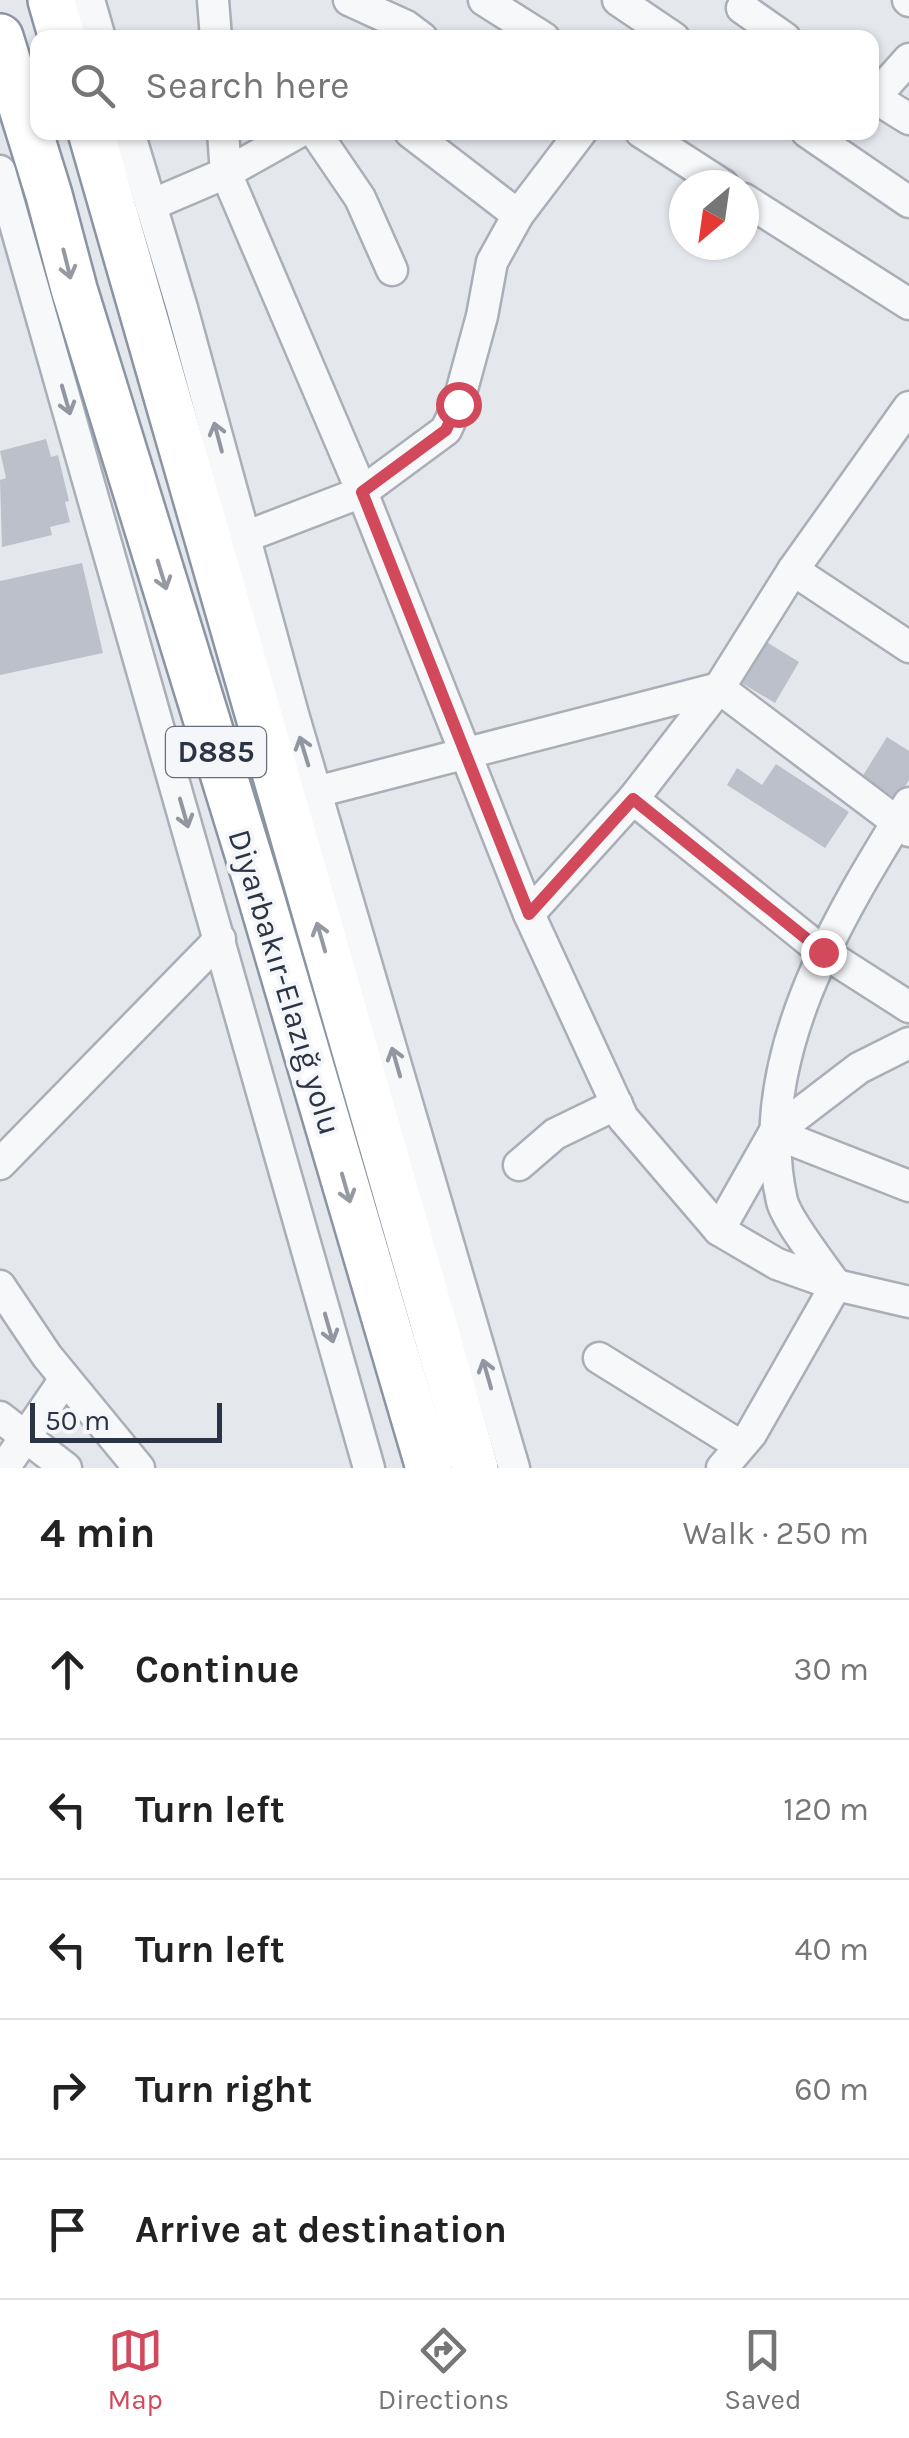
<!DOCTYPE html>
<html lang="en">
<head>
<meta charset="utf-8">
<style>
	body { margin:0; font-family:Karla,sans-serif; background:#f6f6f6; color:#222 }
	.compass { position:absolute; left:669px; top:170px; width:90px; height:90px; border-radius:50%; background:#fff; box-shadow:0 2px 8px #0004; rotate:209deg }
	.scale { position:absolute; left:30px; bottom:25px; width:192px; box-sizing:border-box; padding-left:10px; border:5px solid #2b3445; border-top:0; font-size:28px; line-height:35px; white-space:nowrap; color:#2b3445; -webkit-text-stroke:8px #f4f6f9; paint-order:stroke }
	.stop { position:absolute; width:30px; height:30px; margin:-22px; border:8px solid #d1495b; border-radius:50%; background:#fff }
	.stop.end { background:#d1495b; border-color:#fff; box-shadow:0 2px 10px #0008 }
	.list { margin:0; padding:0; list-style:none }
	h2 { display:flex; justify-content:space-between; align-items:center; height:130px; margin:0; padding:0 40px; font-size:42px }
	h2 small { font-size:32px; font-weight:400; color:#767676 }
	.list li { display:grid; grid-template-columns:65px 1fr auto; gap:30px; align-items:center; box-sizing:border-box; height:140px; padding:0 40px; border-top:2px solid #e0e0e0 }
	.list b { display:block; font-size:38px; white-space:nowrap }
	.list em { font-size:32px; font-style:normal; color:#767676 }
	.icon { flex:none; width:55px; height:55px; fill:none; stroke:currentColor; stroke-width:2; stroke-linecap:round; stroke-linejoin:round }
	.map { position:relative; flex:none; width:909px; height:1468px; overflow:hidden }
	.search { position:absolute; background:#fff; box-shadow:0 2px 8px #0004; left:30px; right:30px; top:30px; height:110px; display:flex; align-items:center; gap:25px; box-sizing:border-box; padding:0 35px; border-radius:20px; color:#767676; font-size:38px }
	.sheet { height:830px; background:#fff }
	nav { display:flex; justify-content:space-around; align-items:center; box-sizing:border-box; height:140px; border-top:2px solid #e0e0e0; background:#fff; font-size:28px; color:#767676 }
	nav a { display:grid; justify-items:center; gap:5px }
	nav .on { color:#d1495b }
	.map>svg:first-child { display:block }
	.building { fill:#bbc0ca }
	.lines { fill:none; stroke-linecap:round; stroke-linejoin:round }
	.minor-casing { stroke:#a9aeb7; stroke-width:35 }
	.highway-casing { stroke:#8b94a3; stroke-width:50 }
	.minor { stroke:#f7f8fa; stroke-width:30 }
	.highway { stroke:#fff; stroke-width:45 }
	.oneway { stroke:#959aa2 }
	.oneway2 { stroke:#9196a0 }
	.route { stroke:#d1495b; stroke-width:12 }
	.labels { text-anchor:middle; stroke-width:8; stroke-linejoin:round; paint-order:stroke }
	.shield { fill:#f4f6f9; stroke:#676e7b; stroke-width:2.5 }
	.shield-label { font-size:30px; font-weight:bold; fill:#2b3445 }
	.street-label { font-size:32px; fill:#2b3445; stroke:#f4f6f9 }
</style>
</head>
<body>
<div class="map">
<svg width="909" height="1468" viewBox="0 0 909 1468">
	<rect width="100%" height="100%" fill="#e4e7ec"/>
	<g class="building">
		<path d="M46 439 51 457 58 455 69 501 65 502 70 522 50 527 52 535 2 547 0 480 6 478 0 451Z"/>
		<path d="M82 563 103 653 0 675V581Z"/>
		<path d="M760 638 799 662 775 703 735 679Z"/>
		<path d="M887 737 909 751V780L897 799 862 777Z"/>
		<path d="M776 764 849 812 825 848 727 785 737 768 762 785Z"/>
	</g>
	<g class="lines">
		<defs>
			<g id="minor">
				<path d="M89 0 100 38"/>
				<path d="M213 0 216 38"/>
				<path d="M349 0 406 26 422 38"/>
				<path d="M484 0 544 38"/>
				<path d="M618 0 674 38"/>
				<path d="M908 0 909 1"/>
				<path d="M742 8 785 38"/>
				<path d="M872 96 909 119"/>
				<path d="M874 98 909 59"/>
				<path d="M129 132 182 308 293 714 514 1468"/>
				<path d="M223 132 226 173 362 492 529 914 623 1118 719 1230 777 1264 836 1285 909 1302"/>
				<path d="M315 132 360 198 392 270"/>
				<path d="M410 132 518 215"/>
				<path d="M641 132 723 185"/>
				<path d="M807 132 909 202"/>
				<path d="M0 171 369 1468"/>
				<path d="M744 199 909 304"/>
				<path d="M151 205 226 173 299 132"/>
				<path d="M245 537 362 492 446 430 458 404 482 316 492 262 518 215 581 132"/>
				<path d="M793 570 909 647"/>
				<path d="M316 792 719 688 909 831"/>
				<path d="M633 799 823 952 909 1007"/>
				<path d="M529 914 633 799 719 688 793 570 909 407"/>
				<path d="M774 1133 909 1186"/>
				<path d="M0 1164 220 939"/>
				<path d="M519 1165 555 1134 617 1104"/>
				<path d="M719 1230 774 1133 859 1068 909 1043"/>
				<path d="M836 1285C823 1266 787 1221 782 1201 750 1061 838 917 909 803"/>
				<path d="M0 1286 47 1356 139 1468"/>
				<path d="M599 1358 739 1445"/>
				<path d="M0 1417 66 1468"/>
				<path d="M4 1468 65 1379"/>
				<path d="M722 1468 751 1434 836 1285"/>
			</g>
			<g id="highway">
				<path d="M51 0 62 38"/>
				<path d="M0 37 49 195 74 289 256 880 429 1468"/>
				<path d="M91 132 475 1468"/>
			</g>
		</defs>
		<use href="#minor" class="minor-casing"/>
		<use href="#highway" class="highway-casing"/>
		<use href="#minor" class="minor"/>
		<use href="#highway" class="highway"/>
	</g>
	<defs><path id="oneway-shaft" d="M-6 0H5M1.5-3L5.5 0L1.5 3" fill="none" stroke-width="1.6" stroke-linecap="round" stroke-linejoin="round" transform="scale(2.5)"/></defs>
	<g class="oneway">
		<use href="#oneway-shaft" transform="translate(67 264) rotate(76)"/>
		<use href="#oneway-shaft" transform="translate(162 575) rotate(73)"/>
		<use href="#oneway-shaft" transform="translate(321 937) rotate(-106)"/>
		<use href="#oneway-shaft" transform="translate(346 1188) rotate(74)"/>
	</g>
	<g class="oneway2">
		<use href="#oneway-shaft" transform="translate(66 400) rotate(74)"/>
		<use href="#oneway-shaft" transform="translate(218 437) rotate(-105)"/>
		<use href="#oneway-shaft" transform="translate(304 751) rotate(-107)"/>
		<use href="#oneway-shaft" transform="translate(184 813) rotate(74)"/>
		<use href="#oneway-shaft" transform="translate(396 1062) rotate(-106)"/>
		<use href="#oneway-shaft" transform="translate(329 1328) rotate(74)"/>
		<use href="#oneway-shaft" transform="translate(487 1374) rotate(-106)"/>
	</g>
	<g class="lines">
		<path class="route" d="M458 404 446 430 362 492 529 914 633 799 823 952"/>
	</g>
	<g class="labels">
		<rect class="shield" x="166" y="727" width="100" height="50" rx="8"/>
		<g class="shield-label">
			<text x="216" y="762">D885</text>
		</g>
		<g class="street-label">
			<text transform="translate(285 982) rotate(73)" y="11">Diyarbakır-Elazığ yolu</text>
		</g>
	</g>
</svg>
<svg class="compass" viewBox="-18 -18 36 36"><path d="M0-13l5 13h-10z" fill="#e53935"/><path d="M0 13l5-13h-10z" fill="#767676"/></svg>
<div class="scale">50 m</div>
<div class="stop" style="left:458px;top:404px"></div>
<div class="stop end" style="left:823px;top:952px"></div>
<div class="search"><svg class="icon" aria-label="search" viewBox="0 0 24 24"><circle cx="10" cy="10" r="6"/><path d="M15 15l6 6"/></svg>Search here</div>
</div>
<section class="sheet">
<h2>4 min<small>Walk · 250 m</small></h2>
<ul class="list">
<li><svg class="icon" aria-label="ahead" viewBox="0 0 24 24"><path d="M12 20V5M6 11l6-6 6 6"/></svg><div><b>Continue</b></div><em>30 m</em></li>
<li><svg class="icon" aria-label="left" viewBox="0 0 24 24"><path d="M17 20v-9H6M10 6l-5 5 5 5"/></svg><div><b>Turn left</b></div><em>120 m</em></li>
<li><svg class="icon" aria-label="left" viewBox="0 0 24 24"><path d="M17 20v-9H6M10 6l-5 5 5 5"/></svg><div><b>Turn left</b></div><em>40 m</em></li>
<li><svg class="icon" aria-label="right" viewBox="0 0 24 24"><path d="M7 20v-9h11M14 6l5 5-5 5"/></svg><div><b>Turn right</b></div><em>60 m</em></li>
<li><svg class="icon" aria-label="arrive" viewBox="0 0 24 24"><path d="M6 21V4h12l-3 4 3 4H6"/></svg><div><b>Arrive at destination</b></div></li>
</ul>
</section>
<nav>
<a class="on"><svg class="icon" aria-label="map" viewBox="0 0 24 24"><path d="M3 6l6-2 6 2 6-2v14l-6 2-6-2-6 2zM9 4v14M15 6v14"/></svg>Map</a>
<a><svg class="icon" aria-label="directions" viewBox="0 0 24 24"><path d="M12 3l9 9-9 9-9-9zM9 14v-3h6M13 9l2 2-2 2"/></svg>Directions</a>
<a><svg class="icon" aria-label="saved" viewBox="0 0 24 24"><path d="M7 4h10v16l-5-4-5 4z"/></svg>Saved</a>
</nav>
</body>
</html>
